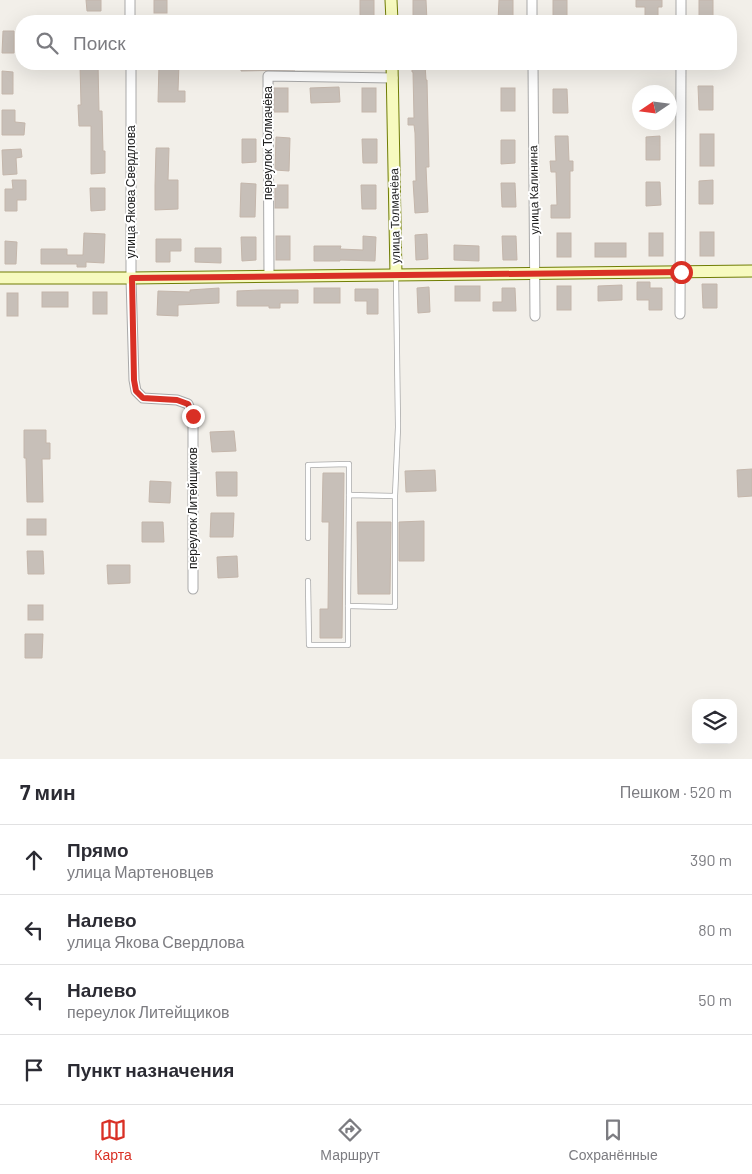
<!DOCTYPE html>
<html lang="ru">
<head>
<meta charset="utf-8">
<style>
	body { margin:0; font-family:Barlow,sans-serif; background:#f2f2f3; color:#2b2b33 }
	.controls { position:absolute; right:15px; bottom:15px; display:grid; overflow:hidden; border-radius:10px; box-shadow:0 5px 20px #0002 }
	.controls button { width:45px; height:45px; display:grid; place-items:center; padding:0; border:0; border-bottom:1px solid #e1e1e2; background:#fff; color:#2b2b33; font:25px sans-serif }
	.compass { position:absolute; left:632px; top:85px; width:45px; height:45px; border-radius:50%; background:#fff; box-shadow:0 5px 20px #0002; rotate:257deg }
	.stop { position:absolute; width:15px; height:15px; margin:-11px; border:4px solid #d93025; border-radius:50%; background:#fff }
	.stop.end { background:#d93025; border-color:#fff; box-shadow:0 1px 5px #0008 }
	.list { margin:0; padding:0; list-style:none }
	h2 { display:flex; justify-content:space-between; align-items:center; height:65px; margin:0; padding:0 20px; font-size:21px }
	h2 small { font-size:16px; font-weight:400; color:#7c7c81 }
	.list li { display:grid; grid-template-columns:32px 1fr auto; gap:15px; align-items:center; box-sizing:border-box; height:70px; padding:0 20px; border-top:1px solid #e1e1e2 }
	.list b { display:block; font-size:19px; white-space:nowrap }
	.list p { margin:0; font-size:16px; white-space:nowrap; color:#7c7c81 }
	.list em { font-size:16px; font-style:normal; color:#7c7c81 }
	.icon { flex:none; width:28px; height:28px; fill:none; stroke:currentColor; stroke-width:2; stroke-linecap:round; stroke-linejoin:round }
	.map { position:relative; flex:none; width:752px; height:759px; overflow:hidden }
	.search { position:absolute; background:#fff; box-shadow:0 5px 20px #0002; left:15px; right:15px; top:15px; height:55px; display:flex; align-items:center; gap:12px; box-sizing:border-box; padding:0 18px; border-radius:20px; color:#7c7c81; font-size:19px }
	.sheet { height:345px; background:#fff }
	nav { display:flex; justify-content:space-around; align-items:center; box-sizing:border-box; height:70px; border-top:1px solid #e1e1e2; background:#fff; font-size:14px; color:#7c7c81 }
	nav a { display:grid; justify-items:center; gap:2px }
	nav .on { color:#d93025 }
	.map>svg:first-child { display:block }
	.building { fill:#c7bfb8; stroke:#c4b6ab }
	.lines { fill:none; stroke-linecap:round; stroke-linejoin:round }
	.lane-casing { stroke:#a9a9a9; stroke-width:6 }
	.street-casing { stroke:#a9a9a9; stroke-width:11 }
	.secondary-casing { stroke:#707d05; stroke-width:13 }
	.lane { stroke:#fff; stroke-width:4.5 }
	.street { stroke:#fff; stroke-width:9 }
	.secondary { stroke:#f7fabf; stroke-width:11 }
	.route { stroke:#d93025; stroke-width:6 }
	.labels { text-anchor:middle; stroke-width:4; stroke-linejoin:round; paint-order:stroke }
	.street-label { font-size:12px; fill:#222; stroke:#fff }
</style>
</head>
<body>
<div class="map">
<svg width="752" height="759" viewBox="0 0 752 759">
	<rect width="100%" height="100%" fill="#f2efe9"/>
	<g class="building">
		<path d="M86 0H101V11H87Z"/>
		<rect x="154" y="0" width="13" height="13"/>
		<rect x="360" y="0" width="14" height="17"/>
		<path d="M413 0H426L427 21H413Z"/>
		<path d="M499 0H513V21H498Z"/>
		<path d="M553 0H567V16L553 17Z"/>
		<path d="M636 0H662V7H658V20H645V7H636Z"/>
		<rect x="699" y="0" width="14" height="19"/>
		<path d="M3 31H14V53H2Z"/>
		<path d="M80 64H98L99 111H102L103 151H105V173L91 174V126H79L78 105H81Z"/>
		<path d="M159 64H179L178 91H185V102H158Z"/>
		<path d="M241 64H295V70L241 71Z"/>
		<path d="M412 64H425L426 80H427L429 167H426L428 212 415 213 413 181H416L415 133 414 125H408V118H414L413 72H412Z"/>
		<path d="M2 71 13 72V94H2Z"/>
		<path d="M698 86H713V110H699Z"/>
		<path d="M339 87 340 102 311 103 310 88Z"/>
		<rect x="274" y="88" width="14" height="24"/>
		<rect x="362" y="88" width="14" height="24"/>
		<rect x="501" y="88" width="14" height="23"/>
		<path d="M553 89H567L568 113H553Z"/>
		<path d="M2 110H15V122L25 123 24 135H2Z"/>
		<rect x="700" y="134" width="14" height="32"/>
		<path d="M555 136H568L569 161H573V171H570V218H551V205H557L556 172H551L550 161H556Z"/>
		<path d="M660 136V160H646V137Z"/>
		<path d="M276 137 290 138 289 171 275 170Z"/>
		<path d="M242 139H256V162L242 163Z"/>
		<path d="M362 139H377V163H363Z"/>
		<path d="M501 140H515V163L501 164Z"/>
		<path d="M156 148H169L168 180H178V209L155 210V186Z"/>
		<path d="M21 149 22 157 16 158 17 174 3 175 2 150Z"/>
		<path d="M12 180H26V200H17V211H5V189H13Z"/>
		<path d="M713 180V204H699V181Z"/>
		<path d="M646 182H660L661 205 646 206Z"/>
		<path d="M241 183 256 184 255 217H240Z"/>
		<path d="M501 183H515L516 207H502Z"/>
		<rect x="275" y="185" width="13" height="23"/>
		<path d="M361 185H376V209H362Z"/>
		<path d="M90 188H105V210L91 211Z"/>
		<rect x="700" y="232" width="14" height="24"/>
		<path d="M84 233 105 234 104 263 86 262V267H77V264H41V249H67V255H83Z"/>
		<rect x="557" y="233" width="14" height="24"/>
		<rect x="649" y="233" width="14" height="23"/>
		<path d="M427 234 428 259 416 260 415 235Z"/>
		<rect x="276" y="236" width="14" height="24"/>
		<path d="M363 236 376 237 375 261 340 260V261H314V246H341L340 249 363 250Z"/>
		<path d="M502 236H516L517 260H503Z"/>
		<path d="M241 237H256V260L242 261Z"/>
		<path d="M156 239H181V251H170V262H156Z"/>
		<path d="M5 241 17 242 16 264H5Z"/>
		<rect x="595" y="243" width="31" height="14"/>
		<path d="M454 245 479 246V261L454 260Z"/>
		<path d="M195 248H221V263L195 262Z"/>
		<path d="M637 282H650V288H662V310H649V300H637Z"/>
		<path d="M702 284H717V308H703Z"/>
		<path d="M622 285V300L598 301V286Z"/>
		<rect x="455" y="286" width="25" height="15"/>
		<rect x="557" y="286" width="14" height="24"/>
		<path d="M429 287 430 312 418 313 417 288Z"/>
		<path d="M219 288V303L178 305V316L157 315 158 291 190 292V290Z"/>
		<rect x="314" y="288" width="26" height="15"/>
		<path d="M502 288H515L516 311H493V302H502Z"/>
		<path d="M355 289H378V314H367V301H355Z"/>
		<path d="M260 290H298V303H280V308H269V306H237V291Z"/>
		<rect x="42" y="292" width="26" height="15"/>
		<rect x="93" y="292" width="14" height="22"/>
		<rect x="7" y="293" width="11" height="23"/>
		<path d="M24 430H46V443H50V459H42L43 502H27L26 458H24Z"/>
		<path d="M234 431 236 451 212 452 210 432Z"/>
		<path d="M752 469V496L738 497 737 470Z"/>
		<path d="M435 470 436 491 406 492 405 471Z"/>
		<path d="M216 472H237V496H217Z"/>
		<path d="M323 473H344L342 638H320V609H328L329 522H322Z"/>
		<path d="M150 481 171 482 170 503 149 502Z"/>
		<path d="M211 513H234L233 537H210Z"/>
		<rect x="27" y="519" width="19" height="16"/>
		<path d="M424 521V561H399V522Z"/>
		<path d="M142 522H163L164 542H142Z"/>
		<path d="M357 522H391L390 594H358Z"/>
		<path d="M27 551H43L44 574H28Z"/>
		<path d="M237 556 238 577 218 578 217 557Z"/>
		<path d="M107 565H130V583L108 584Z"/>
		<rect x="28" y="605" width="15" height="15"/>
		<path d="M25 634H43L42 658H25Z"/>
	</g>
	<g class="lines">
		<defs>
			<g id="lane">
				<path d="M395 496 349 495 348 606 395 607V496L398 427 396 277"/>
				<path d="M308 538V465L349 464V495"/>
				<path d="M308 581 309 645H348V606"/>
			</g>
			<g id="street">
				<path d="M130 0V21"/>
				<path d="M532 0V21"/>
				<path d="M681 0V21"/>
				<path d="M131 64V278L134 380 136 391 143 398 177 400 188 404 193 416V589"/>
				<path d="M533 64 535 316"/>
				<path d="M269 276 268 76 393 78"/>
				<path d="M680 314 681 64"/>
			</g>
			<g id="secondary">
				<path d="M391 0 392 21"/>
				<path d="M392 64 396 275"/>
				<path d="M0 278H131L752 271"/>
			</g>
		</defs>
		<use href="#lane" class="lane-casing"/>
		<use href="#street" class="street-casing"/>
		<use href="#secondary" class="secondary-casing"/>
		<use href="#lane" class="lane"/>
		<use href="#street" class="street"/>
		<use href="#secondary" class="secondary"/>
	</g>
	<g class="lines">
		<path class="route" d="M193 416 188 404 177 400 143 398 136 391 134 380 132 278 681 272"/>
	</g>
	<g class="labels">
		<g class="street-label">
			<text transform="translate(268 143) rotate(-90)" y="4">переулок Толмачёва</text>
			<text transform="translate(534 190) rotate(-91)" y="4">улица Калинина</text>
			<text transform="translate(131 192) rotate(-90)" y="4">улица Якова Свердлова</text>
			<text transform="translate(395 216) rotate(-91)" y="4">улица Толмачёва</text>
			<text transform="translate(193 508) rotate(-90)" y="4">переулок Литейщиков</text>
		</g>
	</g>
</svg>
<div class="controls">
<button><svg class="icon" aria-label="layers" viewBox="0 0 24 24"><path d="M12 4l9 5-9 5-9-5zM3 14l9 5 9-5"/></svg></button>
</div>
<svg class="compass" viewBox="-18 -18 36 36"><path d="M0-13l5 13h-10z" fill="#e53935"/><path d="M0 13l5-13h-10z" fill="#7c7c81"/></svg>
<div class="stop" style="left:681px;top:272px"></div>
<div class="stop end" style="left:193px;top:416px"></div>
<div class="search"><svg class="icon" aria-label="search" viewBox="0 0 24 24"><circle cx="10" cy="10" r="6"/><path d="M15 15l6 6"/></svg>Поиск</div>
</div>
<section class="sheet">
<h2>7 мин<small>Пешком · 520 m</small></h2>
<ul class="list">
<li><svg class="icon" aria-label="ahead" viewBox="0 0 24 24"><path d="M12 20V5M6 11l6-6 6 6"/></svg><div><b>Прямо</b><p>улица Мартеновцев</p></div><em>390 m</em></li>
<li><svg class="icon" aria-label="left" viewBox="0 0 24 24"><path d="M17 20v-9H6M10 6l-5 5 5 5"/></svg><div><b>Налево</b><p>улица Якова Свердлова</p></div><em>80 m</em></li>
<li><svg class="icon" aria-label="left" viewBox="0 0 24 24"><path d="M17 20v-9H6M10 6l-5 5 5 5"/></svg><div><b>Налево</b><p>переулок Литейщиков</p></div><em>50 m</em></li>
<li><svg class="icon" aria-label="arrive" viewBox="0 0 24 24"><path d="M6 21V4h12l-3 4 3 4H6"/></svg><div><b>Пункт назначения</b></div></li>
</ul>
</section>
<nav>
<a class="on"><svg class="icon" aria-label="map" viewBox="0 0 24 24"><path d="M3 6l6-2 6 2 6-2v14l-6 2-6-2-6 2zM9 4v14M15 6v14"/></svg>Карта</a>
<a><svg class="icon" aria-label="directions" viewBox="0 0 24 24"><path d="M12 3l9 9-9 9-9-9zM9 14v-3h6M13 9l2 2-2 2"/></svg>Маршрут</a>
<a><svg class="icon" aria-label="saved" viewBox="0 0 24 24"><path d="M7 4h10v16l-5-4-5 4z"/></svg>Сохранённые</a>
</nav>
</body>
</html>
